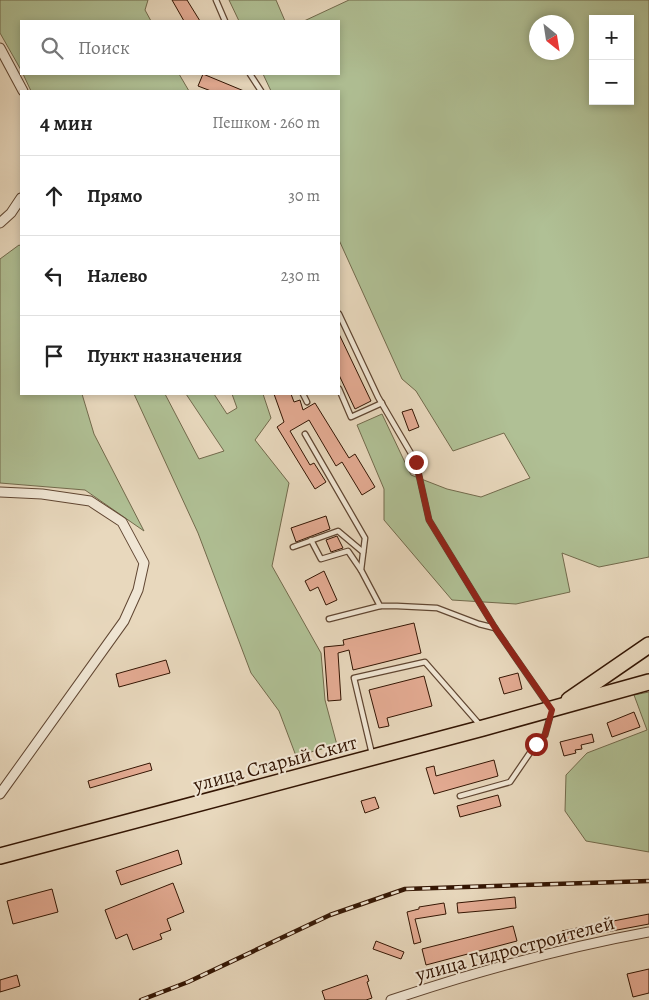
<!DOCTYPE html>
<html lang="ru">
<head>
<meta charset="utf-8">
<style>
	body { margin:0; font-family:Alegreya,serif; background:#f6f6f6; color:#222 }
	.controls { position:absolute; right:15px; top:15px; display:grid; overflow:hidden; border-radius:0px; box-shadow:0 2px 8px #0003 }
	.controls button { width:45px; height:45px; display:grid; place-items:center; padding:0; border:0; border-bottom:1px solid #e0e0e0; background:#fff; color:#222; font:25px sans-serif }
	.compass { position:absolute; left:529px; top:15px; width:45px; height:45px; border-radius:50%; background:#fff; box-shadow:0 2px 8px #0003; rotate:150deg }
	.stop { position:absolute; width:15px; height:15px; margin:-11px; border:4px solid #8f2418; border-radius:50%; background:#fff }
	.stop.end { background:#8f2418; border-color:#fff; box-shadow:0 1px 5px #0008 }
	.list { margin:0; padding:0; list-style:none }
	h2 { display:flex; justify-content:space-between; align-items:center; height:65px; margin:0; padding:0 20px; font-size:21px }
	h2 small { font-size:16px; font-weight:400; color:#767676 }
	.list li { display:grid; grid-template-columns:32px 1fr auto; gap:15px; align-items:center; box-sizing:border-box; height:80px; padding:0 20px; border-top:1px solid #e0e0e0 }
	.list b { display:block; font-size:19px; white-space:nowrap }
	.list em { font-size:16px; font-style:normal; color:#767676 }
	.icon { flex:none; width:28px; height:28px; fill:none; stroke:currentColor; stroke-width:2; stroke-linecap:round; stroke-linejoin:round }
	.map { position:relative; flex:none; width:649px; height:1000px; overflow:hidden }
	.search { position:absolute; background:#fff; box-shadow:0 2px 8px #0003; left:20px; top:20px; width:320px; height:55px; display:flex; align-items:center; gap:12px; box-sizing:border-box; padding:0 18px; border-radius:0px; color:#767676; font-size:19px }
	.panel { position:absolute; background:#fff; box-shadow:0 2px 8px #0003; left:20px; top:90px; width:320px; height:305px; border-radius:0px }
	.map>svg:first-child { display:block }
	.green { fill:#b0c095; stroke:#726a4c; fill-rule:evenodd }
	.building { fill:#e4ab93; stroke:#331503 }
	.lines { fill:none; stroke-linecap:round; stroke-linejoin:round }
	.service-casing { stroke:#604632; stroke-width:7 }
	.minor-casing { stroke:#604632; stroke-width:11 }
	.trunk-casing { stroke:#331503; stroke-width:18 }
	.service { stroke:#f0e6d4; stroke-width:4.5 }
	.minor { stroke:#f0e6d4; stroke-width:9 }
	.trunk { stroke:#e8d8bd; stroke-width:15 }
	.rail-casing { stroke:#331503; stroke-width:4.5 }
	.rail { stroke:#f0e6d4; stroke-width:2.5; stroke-dasharray:8; stroke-linecap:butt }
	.route { stroke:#8f2418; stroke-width:6 }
	.labels { text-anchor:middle; stroke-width:4; stroke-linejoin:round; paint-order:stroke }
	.street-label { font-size:20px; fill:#331503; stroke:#f0e6d4 }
</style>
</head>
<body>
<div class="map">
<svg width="649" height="1000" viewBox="0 0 649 1000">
	<rect width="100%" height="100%" fill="#e8d8bd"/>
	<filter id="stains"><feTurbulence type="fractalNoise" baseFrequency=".004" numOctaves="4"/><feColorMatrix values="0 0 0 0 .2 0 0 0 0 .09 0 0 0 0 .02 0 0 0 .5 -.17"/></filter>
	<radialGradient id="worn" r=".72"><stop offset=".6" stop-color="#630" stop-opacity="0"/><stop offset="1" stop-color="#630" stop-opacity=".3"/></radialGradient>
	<g class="green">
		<path d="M0 0H148L145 10 151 21H21V70L0 33Z"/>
		<path d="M229 0H276L285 21H239Z"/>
		<path d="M349 0H649V557L599 567 562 553 570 592 516 604 452 600 384 520V489L357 425 382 414 411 475 447 489 481 497 530 478 504 433 453 451 416 391 402 379 339 240V91H271L263 74H339V21H304ZM593 19H630V101H593ZM536 22H566V52H536Z"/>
		<path d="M23 74H179L189 91H31Z"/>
		<path d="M19 245 21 246V394H82L94 434 144 531 85 490 0 483V259Z"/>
		<path d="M134 394H165L199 459 224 451 186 394H214L227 414 237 408 232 394H263L271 418 255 440 289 483 272 566 321 653 325 700 337 745 296 756 279 711 251 673 198 533Z"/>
		<path d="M649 692V852L586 841 565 811 566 775 587 753 647 730 634 695Z"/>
	</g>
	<g class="building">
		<path d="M172 0H187L200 21H184Z"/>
		<path d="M203 74 244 91H211L198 86Z"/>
		<path d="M339 334 371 401 355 409 339 375Z"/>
		<path d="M274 394H291L294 402 300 400 303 410 315 403 349 458 355 454 375 487 362 495 342 462 336 466 309 420 290 431 310 465 314 463 326 482 315 489 277 427 284 422Z"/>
		<path d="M412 409 419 427 409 431 402 412Z"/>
		<path d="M326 516 330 529 296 542 291 528Z"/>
		<path d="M337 536 343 548 331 552 326 540Z"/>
		<path d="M324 571 337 600 326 605 318 587 310 591 305 581Z"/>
		<path d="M414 623 421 653 353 670 349 650 338 653 341 700 328 701 324 647 344 645 343 640Z"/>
		<path d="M166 660 170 673 119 687 116 674Z"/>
		<path d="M518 673 522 689 504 694 499 678Z"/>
		<path d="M424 676 432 706 387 718 389 726 379 728 369 690Z"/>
		<path d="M634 712 640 727 612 737 607 723Z"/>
		<path d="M592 734 594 742 581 745 582 749 575 750 576 753 564 756 560 742Z"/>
		<path d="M494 760 498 776 434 794 426 768 434 766 436 776Z"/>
		<path d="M150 763 152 770 90 788 88 781Z"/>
		<path d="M498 795 501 806 460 817 457 806Z"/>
		<path d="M375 797 379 808 365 813 361 801Z"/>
		<path d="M178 850 182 864 121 885 116 871Z"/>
		<path d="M173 883 184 912 167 919 171 930 160 934 162 939 133 950 127 934 116 939 105 910Z"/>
		<path d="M52 889 58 912 13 924 7 901Z"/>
		<path d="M515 897 516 908 458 913 457 903Z"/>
		<path d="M444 903 446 914 415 919 421 942 414 944 407 912 419 909V907Z"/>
		<path d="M649 914V924L564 940 562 931Z"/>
		<path d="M513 926 517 941 426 965 422 949Z"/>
		<path d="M376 941 404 952 401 959 373 949Z"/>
		<path d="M649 969V993L633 997 627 974Z"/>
		<path d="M17 975 20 986 0 992V980Z"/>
		<path d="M367 975 369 981 367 982 372 998 366 1000H325L322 991Z"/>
	</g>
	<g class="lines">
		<defs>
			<g id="service">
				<path d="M216 0 225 21"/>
				<path d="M250 74 261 91"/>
				<path d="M339 314 378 397 416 462 429 520 495 628"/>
				<path d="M339 389 351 417 382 403"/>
				<path d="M303 394 307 402"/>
				<path d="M305 434 365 538 361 570 380 606H397L437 608 479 624 495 628 549 706"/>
				<path d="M311 540 321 559 348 551 361 570"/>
				<path d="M293 547 338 531 363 552"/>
				<path d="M329 619 380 606"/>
				<path d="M372 754 354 678 425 662 480 725"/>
				<path d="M460 796 510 782 536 744 545 735 551 713"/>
			</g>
			<g id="minor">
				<path d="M0 48 23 91"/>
				<path d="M0 223 11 213 21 198"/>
				<path d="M0 492 42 494 90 501 122 522 144 563 138 590 124 621 0 794"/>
				<path d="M391 1000C475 972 562 948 649 932"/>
			</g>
			<g id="trunk">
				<path d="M569 700 649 645"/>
				<path d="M0 856 483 728 649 682"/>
			</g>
		</defs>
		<use href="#service" class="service-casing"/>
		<use href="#minor" class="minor-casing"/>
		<use href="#trunk" class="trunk-casing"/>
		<use href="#service" class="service"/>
		<use href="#minor" class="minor"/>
		<use href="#trunk" class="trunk"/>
		<defs>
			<path id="rail" d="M141 1000 188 982 330 915 405 889 649 881"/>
		</defs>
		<use href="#rail" class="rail-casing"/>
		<use href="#rail" class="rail"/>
	</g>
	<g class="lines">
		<path class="route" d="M416 462 429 520 495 628 552 710 545 735 536 744"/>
	</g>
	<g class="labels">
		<g class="street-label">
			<text transform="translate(275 763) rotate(-15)" y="7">улица Старый Скит</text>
			<text transform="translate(515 948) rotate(-15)" y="7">улица Гидростроителей</text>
		</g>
	</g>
	<rect width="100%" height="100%" filter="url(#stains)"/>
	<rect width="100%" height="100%" fill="url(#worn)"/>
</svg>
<div class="controls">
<button>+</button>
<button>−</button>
</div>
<svg class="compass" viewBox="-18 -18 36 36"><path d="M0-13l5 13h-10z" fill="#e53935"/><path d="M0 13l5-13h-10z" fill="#767676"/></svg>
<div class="stop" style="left:536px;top:744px"></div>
<div class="stop end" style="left:416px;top:462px"></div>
<div class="search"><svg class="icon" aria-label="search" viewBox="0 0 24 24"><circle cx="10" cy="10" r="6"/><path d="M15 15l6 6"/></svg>Поиск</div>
<section class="panel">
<h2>4 мин<small>Пешком · 260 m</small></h2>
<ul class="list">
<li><svg class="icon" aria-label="ahead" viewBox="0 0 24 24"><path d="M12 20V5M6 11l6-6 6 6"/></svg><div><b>Прямо</b></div><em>30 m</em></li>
<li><svg class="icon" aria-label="left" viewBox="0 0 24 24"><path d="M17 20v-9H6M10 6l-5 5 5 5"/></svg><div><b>Налево</b></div><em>230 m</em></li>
<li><svg class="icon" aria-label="arrive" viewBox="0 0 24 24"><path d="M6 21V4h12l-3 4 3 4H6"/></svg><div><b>Пункт назначения</b></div></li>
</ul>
</section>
</div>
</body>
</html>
